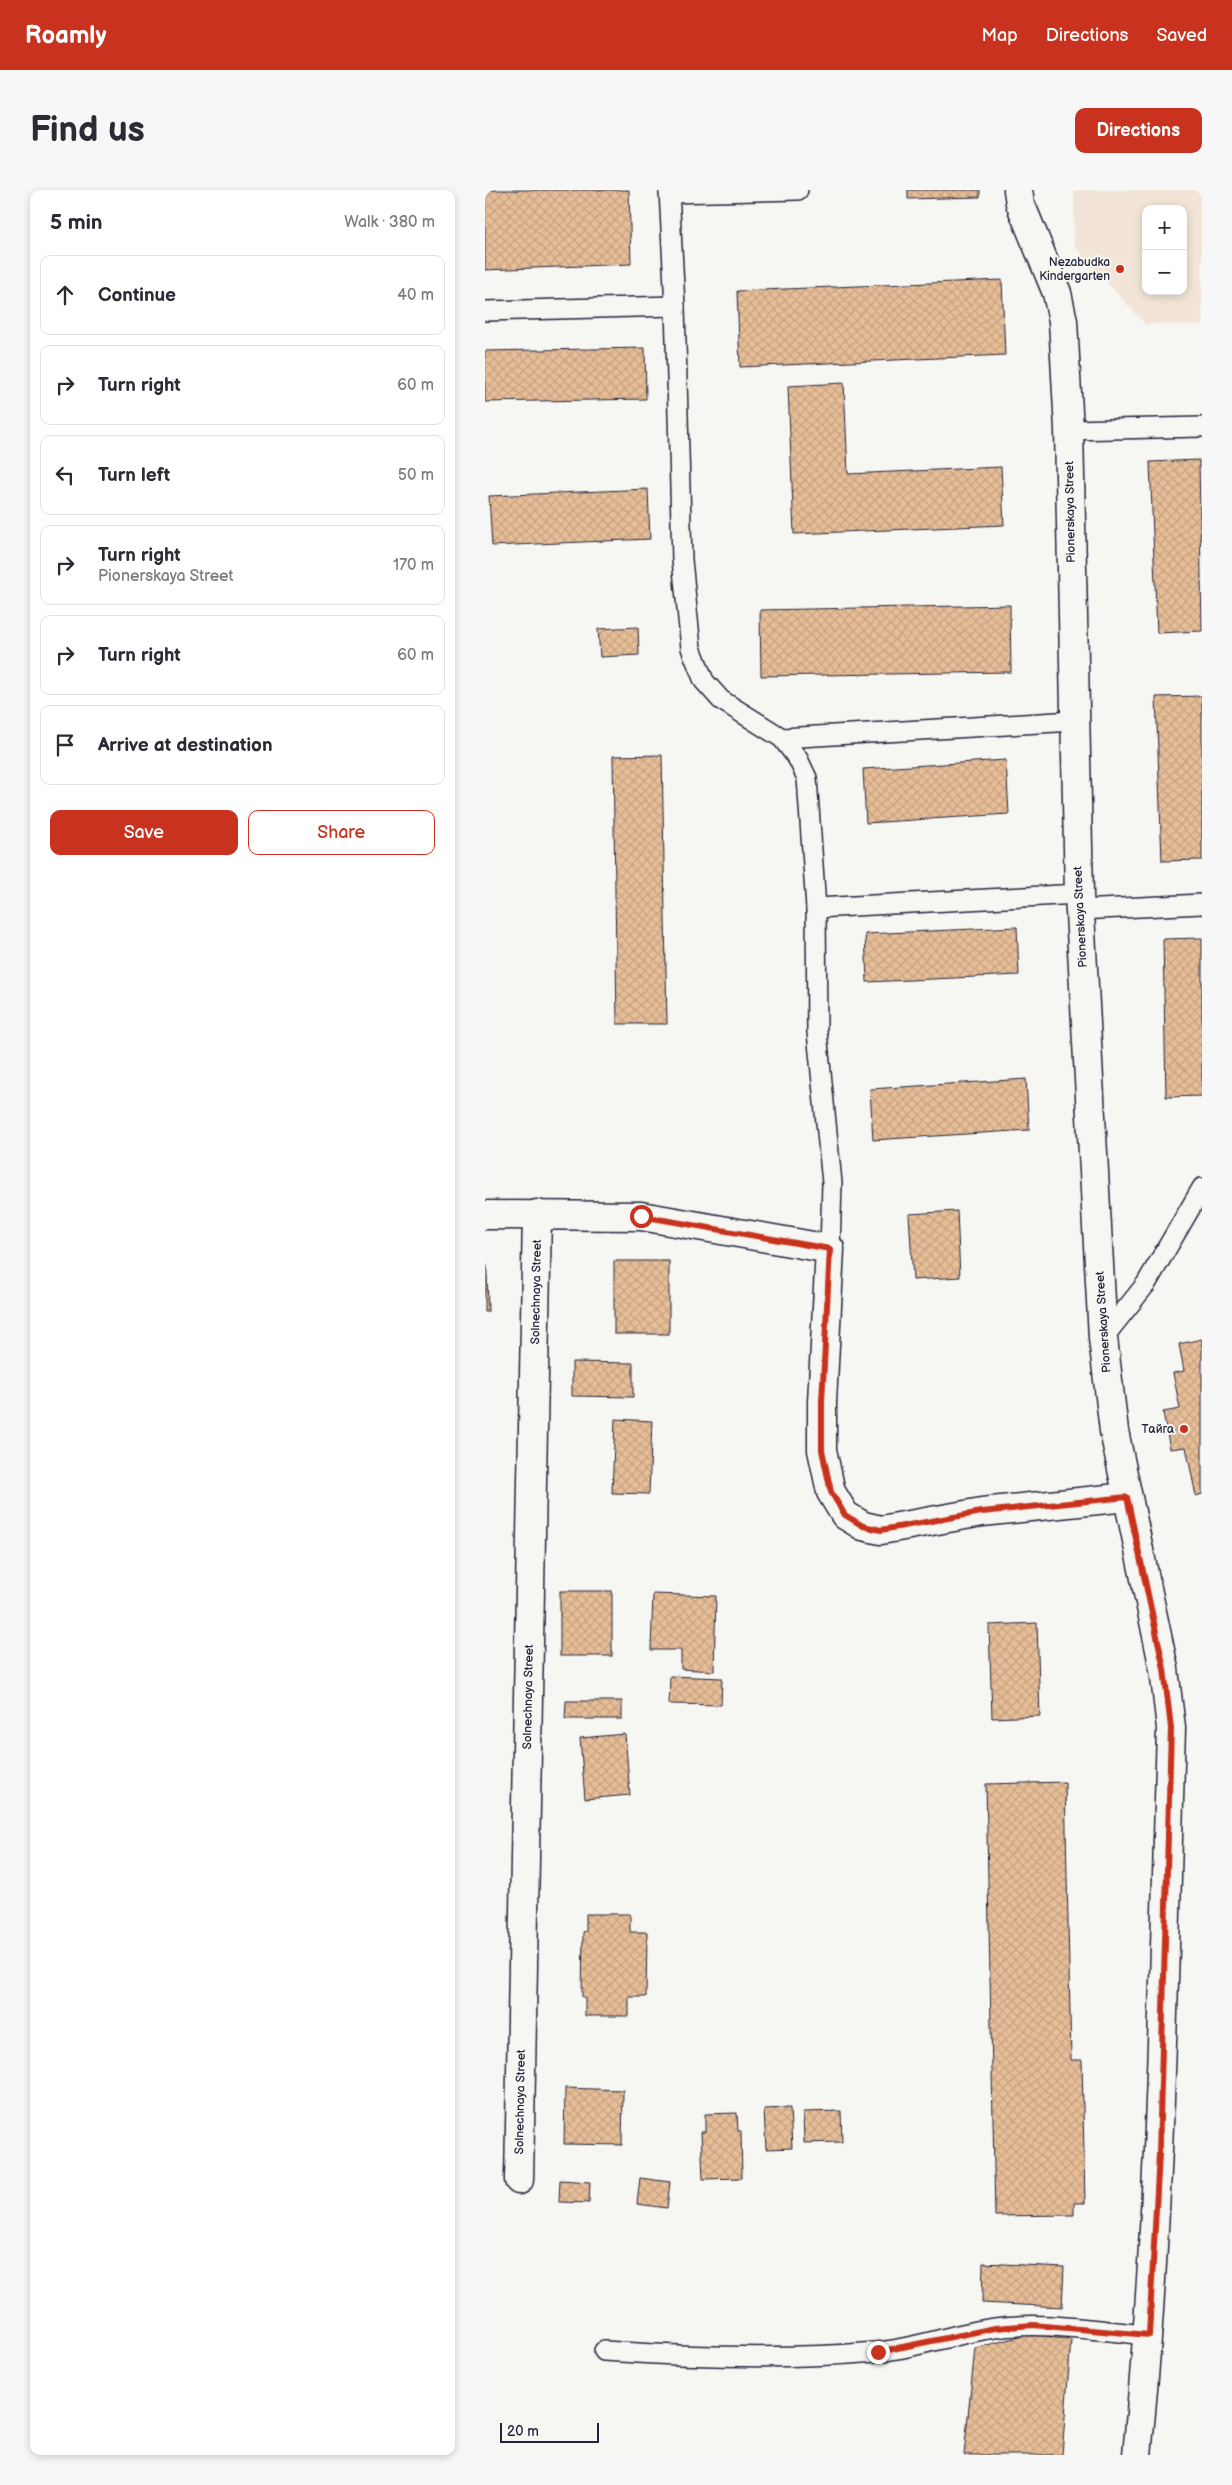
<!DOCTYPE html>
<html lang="en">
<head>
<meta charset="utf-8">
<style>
	body { margin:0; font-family:"Balsamiq Sans",sans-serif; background:#f7f7f7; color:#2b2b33 }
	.controls { position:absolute; right:15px; top:15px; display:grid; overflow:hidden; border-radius:10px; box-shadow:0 2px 8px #0003 }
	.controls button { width:45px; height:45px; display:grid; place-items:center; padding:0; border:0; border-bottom:1px solid #e1e1e2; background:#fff; color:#2b2b33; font:25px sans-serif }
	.scale { position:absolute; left:15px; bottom:12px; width:99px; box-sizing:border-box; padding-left:5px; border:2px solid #22223b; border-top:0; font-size:14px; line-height:18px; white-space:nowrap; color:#22223b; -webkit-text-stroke:4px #f6f6f2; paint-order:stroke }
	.stop { position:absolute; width:15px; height:15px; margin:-11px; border:4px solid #c8321e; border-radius:50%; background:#fff }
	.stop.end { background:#c8321e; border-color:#fff; box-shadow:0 1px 5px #0008 }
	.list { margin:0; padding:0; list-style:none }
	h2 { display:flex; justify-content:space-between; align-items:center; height:65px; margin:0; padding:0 20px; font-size:21px }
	h2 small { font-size:16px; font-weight:400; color:#7c7c81 }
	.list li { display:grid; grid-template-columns:32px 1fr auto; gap:15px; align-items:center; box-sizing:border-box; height:80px; margin:0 10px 10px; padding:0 10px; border:1px solid #e1e1e2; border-radius:10px }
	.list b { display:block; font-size:19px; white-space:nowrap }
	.list p { margin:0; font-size:16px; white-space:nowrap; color:#7c7c81 }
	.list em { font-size:16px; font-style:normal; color:#7c7c81 }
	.actions { display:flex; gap:10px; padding:15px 20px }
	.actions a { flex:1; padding:11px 0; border:1px solid #c8321e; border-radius:10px; text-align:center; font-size:18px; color:#c8321e }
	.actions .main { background:#c8321e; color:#fff }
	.icon { flex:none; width:28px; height:28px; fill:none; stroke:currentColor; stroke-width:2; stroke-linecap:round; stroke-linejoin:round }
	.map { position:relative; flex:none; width:717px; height:2265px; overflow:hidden; border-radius:10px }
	header { display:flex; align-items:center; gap:30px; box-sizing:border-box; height:70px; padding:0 25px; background:#c8321e; color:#fff }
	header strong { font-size:24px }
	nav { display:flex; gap:28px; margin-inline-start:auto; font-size:18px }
	.intro { display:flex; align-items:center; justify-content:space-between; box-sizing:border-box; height:120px; padding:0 30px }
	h1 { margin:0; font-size:35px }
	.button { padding:12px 22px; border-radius:10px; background:#c8321e; color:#fff; font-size:18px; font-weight:700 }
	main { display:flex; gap:30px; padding:0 30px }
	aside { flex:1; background:#fff; border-radius:10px; box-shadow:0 2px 8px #0003 }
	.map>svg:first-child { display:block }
	.built { fill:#f2e5d7; fill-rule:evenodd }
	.building { fill:url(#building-cross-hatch); stroke:#22223b }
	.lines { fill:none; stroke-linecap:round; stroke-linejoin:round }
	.service-casing { stroke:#22223b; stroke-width:22 }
	.minor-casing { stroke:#22223b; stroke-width:31 }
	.service { stroke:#f6f6f2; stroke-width:19 }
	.minor { stroke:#f6f6f2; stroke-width:28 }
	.route { stroke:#c8321e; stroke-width:6 }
	.poi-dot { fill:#c8321e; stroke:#f6f6f2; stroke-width:2 }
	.labels { text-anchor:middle; stroke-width:4; stroke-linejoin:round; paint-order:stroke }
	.poi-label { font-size:12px; fill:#22223b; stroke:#f6f6f2; text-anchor:end }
	.street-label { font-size:12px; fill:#22223b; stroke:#f6f6f2 }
</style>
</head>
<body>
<header>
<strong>Roamly</strong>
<nav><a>Map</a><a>Directions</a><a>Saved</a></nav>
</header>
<div class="intro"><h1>Find us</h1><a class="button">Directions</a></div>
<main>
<aside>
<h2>5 min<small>Walk · 380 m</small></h2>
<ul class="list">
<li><svg class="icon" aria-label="ahead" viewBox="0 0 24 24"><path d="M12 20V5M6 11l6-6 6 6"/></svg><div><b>Continue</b></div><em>40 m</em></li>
<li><svg class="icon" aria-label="right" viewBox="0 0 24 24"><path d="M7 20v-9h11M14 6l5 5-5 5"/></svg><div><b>Turn right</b></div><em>60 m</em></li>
<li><svg class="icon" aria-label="left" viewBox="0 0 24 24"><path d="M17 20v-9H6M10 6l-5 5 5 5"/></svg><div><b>Turn left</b></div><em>50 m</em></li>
<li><svg class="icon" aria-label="right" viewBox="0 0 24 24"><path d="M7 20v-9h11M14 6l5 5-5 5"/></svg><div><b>Turn right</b><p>Pionerskaya Street</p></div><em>170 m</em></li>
<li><svg class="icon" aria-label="right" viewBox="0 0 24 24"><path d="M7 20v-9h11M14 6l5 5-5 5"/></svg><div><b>Turn right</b></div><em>60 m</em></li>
<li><svg class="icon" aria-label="arrive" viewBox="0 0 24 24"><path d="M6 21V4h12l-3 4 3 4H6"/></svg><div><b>Arrive at destination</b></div></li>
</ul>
<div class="actions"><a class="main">Save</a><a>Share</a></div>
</aside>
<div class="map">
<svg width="717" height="2265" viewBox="0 0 717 2265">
	<defs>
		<pattern id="building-cross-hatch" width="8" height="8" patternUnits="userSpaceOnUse" patternTransform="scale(1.25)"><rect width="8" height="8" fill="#e7be97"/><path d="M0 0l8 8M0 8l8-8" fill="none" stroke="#c6a383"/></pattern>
	</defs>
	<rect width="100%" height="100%" fill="#f6f6f2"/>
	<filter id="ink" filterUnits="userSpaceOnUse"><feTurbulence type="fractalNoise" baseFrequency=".02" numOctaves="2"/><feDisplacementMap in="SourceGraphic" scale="10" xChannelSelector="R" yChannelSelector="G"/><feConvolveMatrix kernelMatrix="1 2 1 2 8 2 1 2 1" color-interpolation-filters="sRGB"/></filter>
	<g filter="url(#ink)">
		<path class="built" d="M589 0H717V135L660 134 589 56ZM661 19H698V101H661Z"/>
		<g class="building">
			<path d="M0 0H144L146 74 0 80Z"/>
			<path d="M423 0H495V7L423 9Z"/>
			<path d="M517 90 520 165 255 177 252 101Z"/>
			<path d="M160 158 161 209 0 212V161Z"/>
			<path d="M359 193 363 284 516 277 519 335 309 344 303 196Z"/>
			<path d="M714 270 717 441 672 443 665 272Z"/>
			<path d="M163 299 165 349 7 356 4 306Z"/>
			<path d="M525 415 526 482 276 486 275 420Z"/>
			<path d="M153 437 154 465 115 467 113 439Z"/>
			<path d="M717 506V670L677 671 671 507Z"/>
			<path d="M177 565 182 834H132L128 566Z"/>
			<path d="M521 570 524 624 381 633 378 579Z"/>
			<path d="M532 737 534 785 382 792 380 744Z"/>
			<path d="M717 748V906L681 907 678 749Z"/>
			<path d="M541 889 544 940 388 950 385 899Z"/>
			<path d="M472 1021 475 1087 428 1090 424 1024Z"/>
			<rect x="129" y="1071" width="55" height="73"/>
			<path d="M0 1076H2L3 1122H0Z"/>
			<path d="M717 1149V1304L711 1306 701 1257 685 1259 678 1222 695 1219 688 1183 699 1181 694 1154Z"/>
			<path d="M87 1172 148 1173V1207L87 1206Z"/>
			<path d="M130 1229 167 1231 164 1304 127 1303Z"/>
			<rect x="75" y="1401" width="52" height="65"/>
			<path d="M168 1404 231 1406 229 1481 196 1479V1460H166Z"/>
			<path d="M552 1433 555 1526 507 1528 504 1435Z"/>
			<path d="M185 1486 237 1488 236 1515 184 1514Z"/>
			<path d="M81 1511H137V1529H80Z"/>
			<path d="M140 1544 145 1605 100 1609 95 1548Z"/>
			<path d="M580 1592 586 1870H597L600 2013H589V2025L510 2026 501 1594Z"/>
			<path d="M101 1724H145V1742H162L161 1807H144V1826H100V1807H97L98 1742 101 1741Z"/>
			<path d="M80 1898 138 1900 137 1955 79 1954Z"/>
			<path d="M305 1918 307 1958 281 1959 279 1919Z"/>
			<path d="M356 1921 357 1952 319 1953 318 1922Z"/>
			<path d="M252 1923 253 1941H256L257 1988 218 1989 216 1942H220V1924Z"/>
			<path d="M155 1988 185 1992 182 2018 152 2014Z"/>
			<path d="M75 1990 105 1992 104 2013 74 2012Z"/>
			<path d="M498 2073 579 2077 577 2117 497 2113Z"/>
			<path d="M546 2144 586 2150 577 2265H479L490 2158Z"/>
		</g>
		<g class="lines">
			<defs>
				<g id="service">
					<path d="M184 0 190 116 197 370 206 458 219 491 236 510 297 548 313 569 322 588 331 718 332 842 347 993 345 1059"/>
					<path d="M184 3 313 0"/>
					<path d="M0 121 190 116"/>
					<path d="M584 240 717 237"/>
					<path d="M297 548 589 531"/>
					<path d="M331 718 594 704"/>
					<path d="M594 720 717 714"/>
					<path d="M618 1148 661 1094 717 998"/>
					<path d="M119 2161C209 2167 300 2170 391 2162 430 2159 470 2143 510 2138 560 2131 613 2141 664 2145"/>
				</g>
				<g id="minor">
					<path d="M533 0 535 13 572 103 578 131 584 240 594 704 618 1148 629 1241 679 1479 686 1538C679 1780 676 2023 652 2265"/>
					<path d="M0 1025 156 1026 345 1059 337 1212V1260L346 1302 360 1325 378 1336 396 1340 497 1322 642 1307"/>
					<path d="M34 1990 52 1024"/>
				</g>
			</defs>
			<use href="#service" class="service-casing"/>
			<use href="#minor" class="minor-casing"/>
			<use href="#service" class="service"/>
			<use href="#minor" class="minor"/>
		</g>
	</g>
	<g class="lines" filter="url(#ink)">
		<path class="route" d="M156 1026 345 1059 337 1212V1260L346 1302 360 1325 378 1336 396 1340 497 1322 642 1307 679 1479 686 1538 674 1964 664 2145 548 2135 510 2138 393 2162"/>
	</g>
	<g class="poi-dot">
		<circle cx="635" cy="79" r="5"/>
		<circle cx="699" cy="1239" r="5"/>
	</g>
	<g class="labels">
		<g class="poi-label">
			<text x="625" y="76">Nezabudka<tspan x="625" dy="14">Kindergarten</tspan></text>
			<text x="689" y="1243">Тайга</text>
		</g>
		<g class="street-label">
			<text transform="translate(585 322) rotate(-91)" y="4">Pionerskaya Street</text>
			<text transform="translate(595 727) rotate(-93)" y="4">Pionerskaya Street</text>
			<text transform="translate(51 1102) rotate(-89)" y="4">Solnechnaya Street</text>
			<text transform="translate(618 1132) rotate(-94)" y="4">Pionerskaya Street</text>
			<text transform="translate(43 1507) rotate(-89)" y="4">Solnechnaya Street</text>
			<text transform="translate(35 1912) rotate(-89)" y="4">Solnechnaya Street</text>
		</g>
	</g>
</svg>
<div class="controls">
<button>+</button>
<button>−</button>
</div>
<div class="scale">20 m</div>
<div class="stop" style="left:156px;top:1026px"></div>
<div class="stop end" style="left:393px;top:2162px"></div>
</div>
</main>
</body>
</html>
